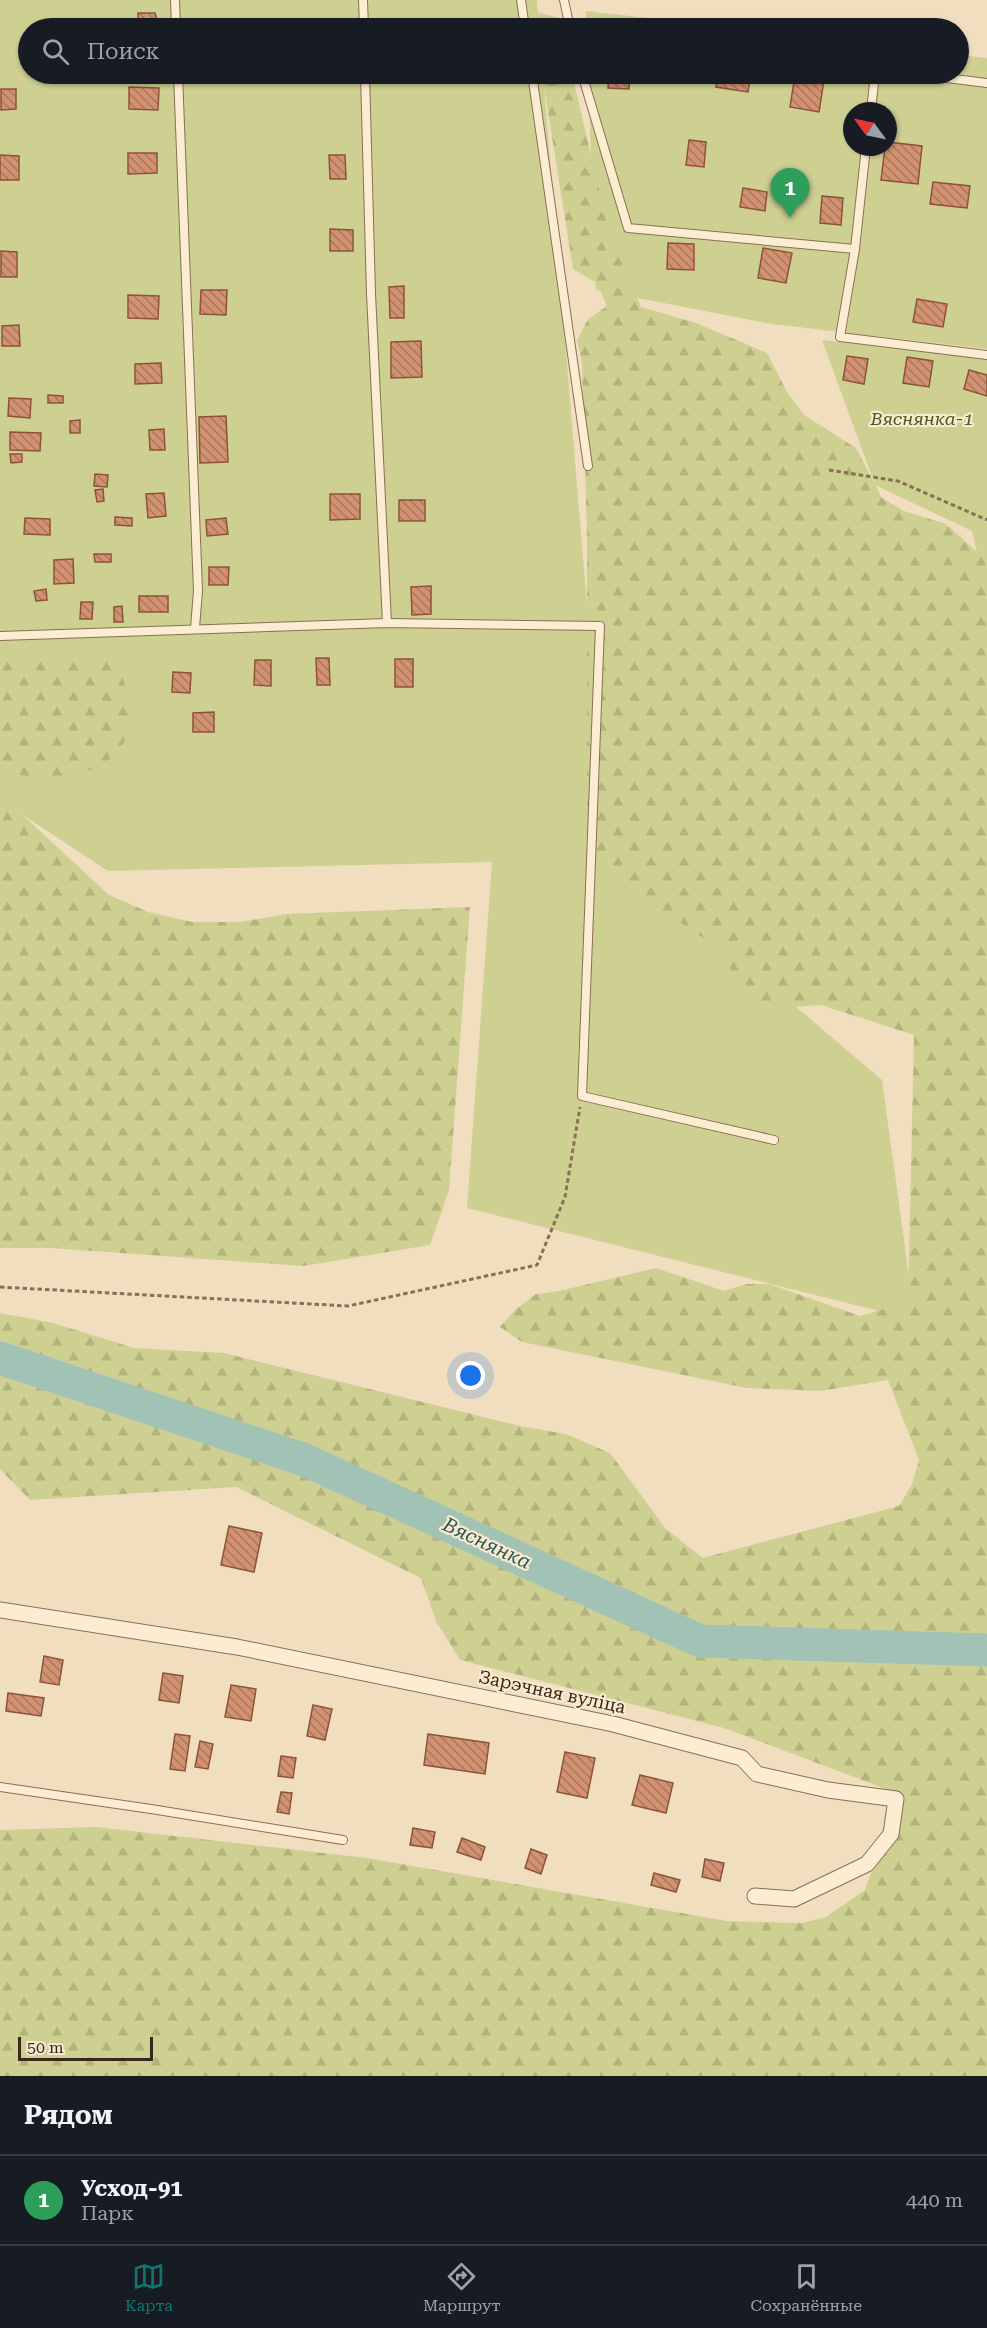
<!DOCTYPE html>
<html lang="ru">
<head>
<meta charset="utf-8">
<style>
	body { margin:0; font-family:"Roboto Serif",serif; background:#242831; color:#f1f3f6 }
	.compass { position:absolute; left:843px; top:102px; width:54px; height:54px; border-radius:50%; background:#171b24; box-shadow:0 2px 4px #0004; rotate:303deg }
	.scale { position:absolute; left:18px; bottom:15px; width:135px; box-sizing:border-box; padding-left:6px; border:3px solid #39271b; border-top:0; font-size:16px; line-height:21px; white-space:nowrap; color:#39271b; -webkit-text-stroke:4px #f8e9cf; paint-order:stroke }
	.you { position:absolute; left:471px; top:1376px; width:21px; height:21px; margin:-15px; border:4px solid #fff; border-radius:50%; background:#1a73e8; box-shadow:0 0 0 9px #1a73e833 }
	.badge { display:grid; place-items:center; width:39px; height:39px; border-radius:50%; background:#0f766e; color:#fff; font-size:20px; font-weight:700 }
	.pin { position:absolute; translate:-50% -50px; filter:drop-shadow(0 2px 3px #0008) }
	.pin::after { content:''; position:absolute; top:32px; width:21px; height:18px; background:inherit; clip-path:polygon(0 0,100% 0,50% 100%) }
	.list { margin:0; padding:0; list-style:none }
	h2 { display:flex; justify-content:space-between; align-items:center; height:78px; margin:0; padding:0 24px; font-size:26px }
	h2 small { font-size:20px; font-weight:400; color:#9ea1a6 }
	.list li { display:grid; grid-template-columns:39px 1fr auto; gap:18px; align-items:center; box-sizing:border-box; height:90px; padding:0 24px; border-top:2px solid #363941 }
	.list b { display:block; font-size:22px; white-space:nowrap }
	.list p { margin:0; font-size:20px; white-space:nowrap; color:#9ea1a6 }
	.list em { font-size:20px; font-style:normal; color:#9ea1a6 }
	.icon { flex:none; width:33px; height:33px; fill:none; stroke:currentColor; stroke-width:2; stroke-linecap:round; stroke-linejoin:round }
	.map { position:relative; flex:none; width:987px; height:2076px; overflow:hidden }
	.search { position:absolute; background:#171b24; box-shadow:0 2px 4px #0004; left:18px; right:18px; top:18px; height:66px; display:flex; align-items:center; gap:15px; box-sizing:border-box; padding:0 21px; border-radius:33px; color:#9ea1a6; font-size:22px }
	.sheet { height:168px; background:#171b24 }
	nav { display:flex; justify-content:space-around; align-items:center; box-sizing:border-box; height:84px; border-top:2px solid #363941; background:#171b24; font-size:16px; color:#9ea1a6 }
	nav a { display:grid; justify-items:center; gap:3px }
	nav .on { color:#0f766e }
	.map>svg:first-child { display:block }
	.green { fill:#ced092; fill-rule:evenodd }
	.forest { fill:url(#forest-firs) }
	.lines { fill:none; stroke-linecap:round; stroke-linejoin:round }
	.river { stroke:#a2c2b6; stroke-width:33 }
	.building { fill:url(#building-back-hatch); stroke:#8c533a; stroke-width:1.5 }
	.lane-casing { stroke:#8b6e56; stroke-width:10 }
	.street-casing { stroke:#8b6e56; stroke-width:17 }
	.path { stroke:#8b6e56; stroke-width:3; stroke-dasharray:4.5 3; stroke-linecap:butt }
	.lane { stroke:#fbecd2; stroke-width:8 }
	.street { stroke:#fbecd2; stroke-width:15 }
	.labels { text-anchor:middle; stroke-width:4.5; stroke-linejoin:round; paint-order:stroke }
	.park-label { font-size:18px; font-style:italic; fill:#4e5720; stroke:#f8e9cf }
	.street-label { font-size:18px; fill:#39271b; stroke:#f8e9cf }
	.water-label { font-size:20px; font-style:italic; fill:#295a53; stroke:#f8e9cf }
</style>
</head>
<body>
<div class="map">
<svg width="987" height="2076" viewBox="0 0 987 2076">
	<defs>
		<pattern id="forest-firs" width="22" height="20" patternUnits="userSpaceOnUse" patternTransform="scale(1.5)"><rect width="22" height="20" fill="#ced092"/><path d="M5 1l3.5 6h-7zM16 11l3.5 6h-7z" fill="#b2b37d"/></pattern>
		<pattern id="building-back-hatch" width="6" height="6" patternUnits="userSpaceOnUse" patternTransform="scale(1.5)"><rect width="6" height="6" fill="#d29271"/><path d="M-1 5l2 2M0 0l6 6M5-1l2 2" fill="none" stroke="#ab775c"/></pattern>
	</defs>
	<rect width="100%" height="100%" fill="#f1debf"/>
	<g class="green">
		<path d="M0 0H537L539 28H28V74H543L607 846 882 1080 915 1320 467 1208 492 862 108 871 0 800Z"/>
		<path d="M586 11 735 28H586Z"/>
		<path d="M959 55 987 58V349L772 324 596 290 588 74H958ZM852 111H888V147H852Z"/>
		<path d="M822 340 987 359V597L972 531 875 485Z"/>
	</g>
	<g class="forest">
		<path d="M533 11 559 18 562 28H535Z"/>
		<path d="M542 74H572L608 228 641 307 696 323 767 353 787 392 804 415 856 448 882 498 904 511 946 524 987 561V2076H0V1830L96 1827 367 1858 727 1921 802 1923 826 1917 865 1890 899 1794 724 1728 460 1660 436 1621 421 1578 236 1487 30 1500 0 1469V1313L53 1323 134 1348 224 1353 520 1426 566 1434 610 1453 666 1529 703 1558 899 1506 912 1484 919 1460 888 1380 820 1391 747 1388 522 1342 500 1327 516 1309 536 1294 559 1291 656 1268 724 1291 746 1284H769L860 1316 908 1302 914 1035 821 1005 776 1008 753 1004 736 989 729 967 717 947 609 876 587 833V536L582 362 577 340 588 319 607 306 597 283 573 269Z"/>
		<path d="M116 658C121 674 130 695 130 712 132 776 59 782 12 774L0 781V662Z"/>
		<path d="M0 794 109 895 148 912 192 922H241L286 914 470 907 449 1190 430 1245 303 1266 51 1248H0Z"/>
	</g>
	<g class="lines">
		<path class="river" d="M0 1358 305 1460 700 1641 987 1650"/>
	</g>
	<g class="building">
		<path d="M138 13H155L159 28H138Z"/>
		<path d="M609 74H630L629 89 608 88Z"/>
		<path d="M718 74H751L748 92 716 87Z"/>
		<path d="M795 75 824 80 819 112 790 107Z"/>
		<path d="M129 87 159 88 158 110 129 109Z"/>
		<path d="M1 89H16V109L1 110Z"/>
		<path d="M689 140 706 142 704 167 686 165Z"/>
		<path d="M888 142 922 146 918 184 881 180 885 147H888Z"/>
		<path d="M128 153H157V173L128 174Z"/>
		<path d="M0 155 19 156V180H0Z"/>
		<path d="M329 155H345L346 179H330Z"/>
		<path d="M933 182 970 186 967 208 930 204Z"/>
		<path d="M743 188 767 192 765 211 740 207Z"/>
		<path d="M822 196 843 198 841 225 820 223Z"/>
		<path d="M330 229 353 230V251H330Z"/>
		<path d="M668 243 694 244V270L667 269Z"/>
		<path d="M763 248 792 253 786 283 758 278Z"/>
		<path d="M1 251 17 252V277H1Z"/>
		<path d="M404 286V318H390L389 287Z"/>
		<path d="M201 290H227L226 315 200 314Z"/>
		<path d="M128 295 159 296 158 319 128 318Z"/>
		<path d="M917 299 947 304 943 327 913 322Z"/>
		<path d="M19 325 20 346H2V326Z"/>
		<path d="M421 341 422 377 391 378V342Z"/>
		<path d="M847 356 868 359 864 384 843 380Z"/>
		<path d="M907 357 933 361 929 387 903 383Z"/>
		<path d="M161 363 162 383 135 384V364Z"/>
		<path d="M969 370 987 375V396L964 389Z"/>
		<path d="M48 395 63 396V403H48Z"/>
		<path d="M9 398 31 399 30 418 8 416Z"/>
		<path d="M226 416 228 462 200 463 199 417Z"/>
		<path d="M80 420V433H70V421Z"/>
		<path d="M164 429 165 450H150L149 430Z"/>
		<path d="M10 432 41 433 40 451 10 450Z"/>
		<path d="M10 454H22V462L11 463Z"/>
		<path d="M95 474 108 475 107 487 94 486Z"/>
		<path d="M103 489 104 501 97 502 95 490Z"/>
		<path d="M164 493 166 516 148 518 146 494Z"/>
		<path d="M330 494H360V519L330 520Z"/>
		<rect x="399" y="500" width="26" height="21"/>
		<path d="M115 517 132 518V526L115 525Z"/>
		<path d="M25 518 50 519V535L24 534Z"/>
		<path d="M226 518 228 534 207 536 206 520Z"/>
		<path d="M94 554H111V562H95Z"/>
		<path d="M73 559 74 583 54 584V560Z"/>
		<path d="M209 567H229L228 585H209Z"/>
		<path d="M431 586V614L412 615 411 587Z"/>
		<path d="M46 589 47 600 36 601 34 591Z"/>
		<rect x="139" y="596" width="29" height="16"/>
		<path d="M81 602H93L92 619H80Z"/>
		<path d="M122 606 123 622H114V607Z"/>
		<path d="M316 658H329L330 685H317Z"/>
		<rect x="395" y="659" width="18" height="28"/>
		<path d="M255 660H271V686L254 685Z"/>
		<path d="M173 672 191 673 190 693 172 692Z"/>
		<path d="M214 712V732H193V713Z"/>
		<path d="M229 1526 262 1533 254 1572 221 1565Z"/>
		<path d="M44 1656 63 1660 59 1685 40 1682Z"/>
		<path d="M163 1673 183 1676 179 1703 159 1700Z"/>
		<path d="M231 1685 256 1689 251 1721 225 1717Z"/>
		<path d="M8 1693 44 1698 41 1716 6 1711Z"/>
		<path d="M313 1705 332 1709 325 1740 307 1736Z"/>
		<path d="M175 1734 190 1736 185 1771 170 1769Z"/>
		<path d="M428 1734 489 1743 485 1774 424 1765Z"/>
		<path d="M200 1741 213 1744 208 1769 195 1767Z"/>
		<path d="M565 1752 595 1758 587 1798 557 1792Z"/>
		<path d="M281 1756 296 1758 293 1778 278 1776Z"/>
		<path d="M640 1775 673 1783 666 1813 632 1805Z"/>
		<path d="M281 1792 292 1793 289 1814 277 1812Z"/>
		<path d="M413 1828 435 1832 432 1848 410 1845Z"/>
		<path d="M462 1838 485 1847 481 1860 457 1852Z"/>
		<path d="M531 1849 547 1855 541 1874 525 1868Z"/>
		<path d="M705 1859 724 1863 720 1881 702 1877Z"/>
		<path d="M654 1873 680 1880 676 1892 651 1885Z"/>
	</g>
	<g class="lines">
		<defs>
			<g id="lane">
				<path d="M175 0 176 28"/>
				<path d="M363 0 364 28"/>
				<path d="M521 0 525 28"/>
				<path d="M564 0 570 28"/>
				<path d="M178 74 198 591 195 628"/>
				<path d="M365 74 371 294 387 623"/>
				<path d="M532 74 588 466"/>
				<path d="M582 74 628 228 855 249"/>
				<path d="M914 74 987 83"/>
				<path d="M871 111 875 74"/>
				<path d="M866 147 855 249 840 337 987 355"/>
				<path d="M0 636 387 623 600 626 582 1096 774 1140"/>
				<path d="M0 1787 151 1809 343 1840"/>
			</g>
			<path id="street" d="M0 1610 237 1647 613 1724 742 1758 757 1774 828 1790 896 1799 891 1834 867 1864 794 1899 755 1896"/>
		</defs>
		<use href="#lane" class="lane-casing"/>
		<use href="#street" class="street-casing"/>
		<g class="path">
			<path d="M829 470 898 481 987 520"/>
			<path d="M0 1287 348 1306 537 1265 565 1197 580 1107"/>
		</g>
		<use href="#lane" class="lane"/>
		<use href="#street" class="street"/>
	</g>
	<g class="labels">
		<g class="park-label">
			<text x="922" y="425">Вяснянка-1</text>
		</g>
		<g class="street-label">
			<text transform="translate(552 1692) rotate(12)" y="6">Зарэчная вуліца</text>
		</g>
		<g class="water-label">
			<text transform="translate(487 1543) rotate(25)" y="7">Вяснянка</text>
		</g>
	</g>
</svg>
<svg class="compass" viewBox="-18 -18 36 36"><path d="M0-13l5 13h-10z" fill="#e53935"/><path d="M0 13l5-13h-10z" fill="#9ea1a6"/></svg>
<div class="scale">50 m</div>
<div class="you"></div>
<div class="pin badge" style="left:790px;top:218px;background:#2e9e5b">1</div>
<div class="search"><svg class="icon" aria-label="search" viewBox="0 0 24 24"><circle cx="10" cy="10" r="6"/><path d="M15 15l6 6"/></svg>Поиск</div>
</div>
<section class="sheet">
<h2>Рядом<small></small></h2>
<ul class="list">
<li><span class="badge" style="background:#2e9e5b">1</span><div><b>Усход-91</b><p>Парк</p></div><em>440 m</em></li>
</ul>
</section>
<nav>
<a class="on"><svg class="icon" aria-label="map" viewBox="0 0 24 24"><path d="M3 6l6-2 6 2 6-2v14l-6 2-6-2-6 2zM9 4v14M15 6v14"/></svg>Карта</a>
<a><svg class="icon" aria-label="directions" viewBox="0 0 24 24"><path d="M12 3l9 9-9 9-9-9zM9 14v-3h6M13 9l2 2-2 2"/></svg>Маршрут</a>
<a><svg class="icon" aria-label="saved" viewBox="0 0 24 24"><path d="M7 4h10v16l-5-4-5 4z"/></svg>Сохранённые</a>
</nav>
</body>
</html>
